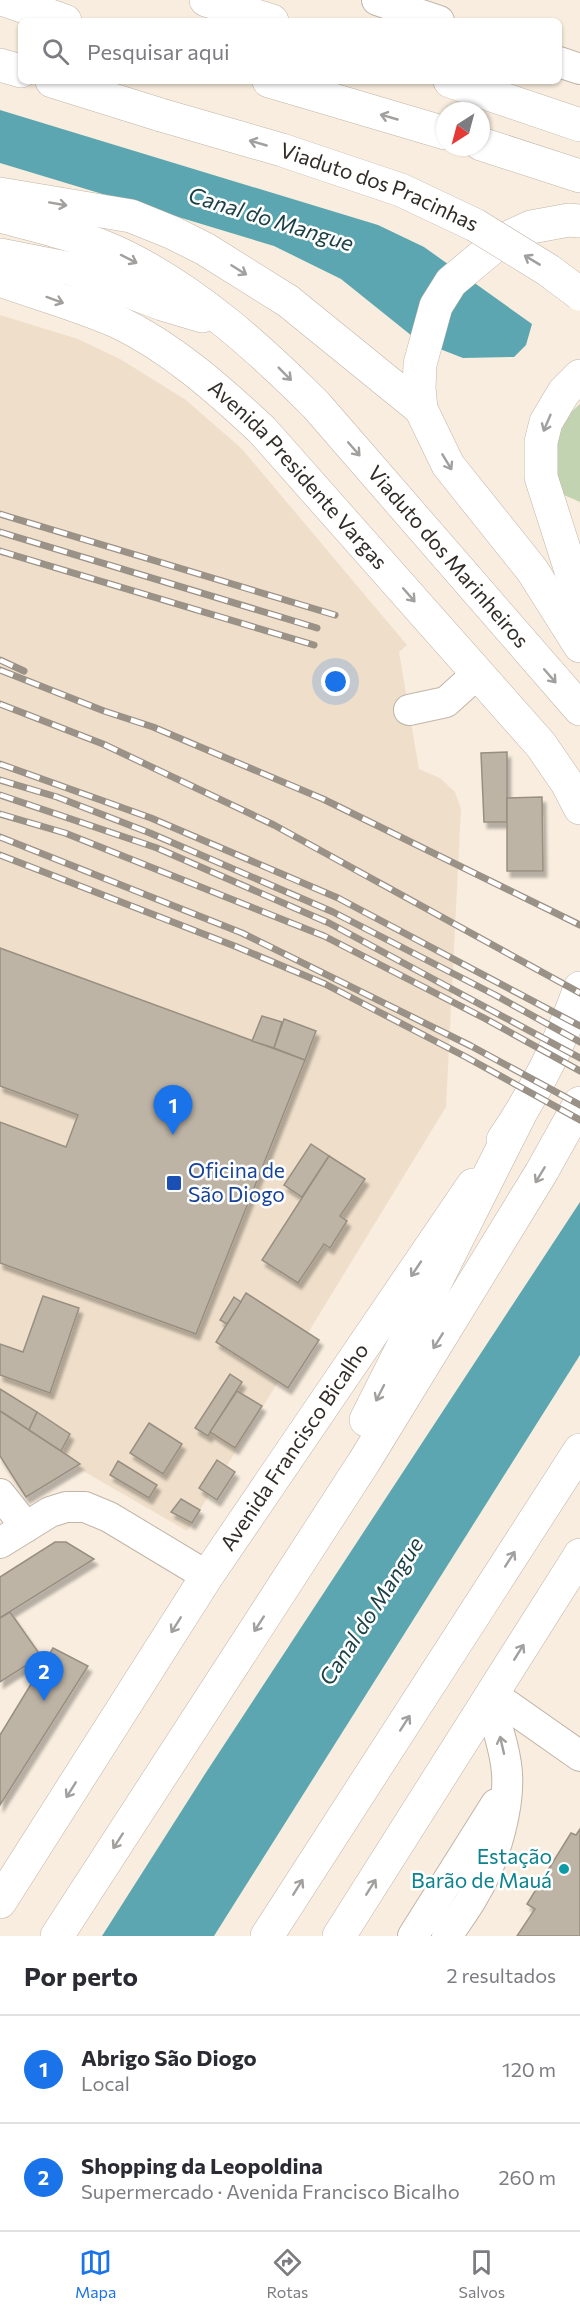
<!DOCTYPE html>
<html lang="pt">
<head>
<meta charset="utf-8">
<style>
	body { margin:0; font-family:Commissioner,sans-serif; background:#f7f7f7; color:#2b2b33 }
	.compass { position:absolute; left:436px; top:102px; width:54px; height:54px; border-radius:50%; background:#fff; box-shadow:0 2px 4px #0004; rotate:216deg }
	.you { position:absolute; left:336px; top:682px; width:21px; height:21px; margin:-15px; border:4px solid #fff; border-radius:50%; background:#1a73e8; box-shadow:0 0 0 9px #1a73e833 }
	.badge { display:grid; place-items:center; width:39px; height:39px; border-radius:50%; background:#1a73e8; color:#fff; font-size:20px; font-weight:700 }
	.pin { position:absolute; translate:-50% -50px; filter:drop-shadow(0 2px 3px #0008) }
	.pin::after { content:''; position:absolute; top:32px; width:21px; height:18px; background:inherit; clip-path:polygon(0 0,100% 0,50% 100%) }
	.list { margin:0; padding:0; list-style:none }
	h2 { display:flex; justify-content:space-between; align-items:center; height:78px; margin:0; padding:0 24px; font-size:26px }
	h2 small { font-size:20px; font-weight:400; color:#7c7c81 }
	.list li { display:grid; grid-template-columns:39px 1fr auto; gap:18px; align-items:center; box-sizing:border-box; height:108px; padding:0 24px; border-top:2px solid #e1e1e2 }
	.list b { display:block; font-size:22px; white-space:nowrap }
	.list p { margin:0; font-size:20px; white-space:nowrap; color:#7c7c81 }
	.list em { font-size:20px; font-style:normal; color:#7c7c81 }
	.icon { flex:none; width:33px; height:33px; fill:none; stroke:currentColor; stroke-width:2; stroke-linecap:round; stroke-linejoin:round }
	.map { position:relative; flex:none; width:580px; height:1936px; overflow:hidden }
	.search { position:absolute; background:#fff; box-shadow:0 2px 4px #0004; left:18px; right:18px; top:18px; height:66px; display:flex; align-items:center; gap:15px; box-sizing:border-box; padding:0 21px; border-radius:9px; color:#7c7c81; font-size:22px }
	.sheet { height:294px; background:#fff }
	nav { display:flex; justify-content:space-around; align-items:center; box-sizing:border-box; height:84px; border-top:2px solid #e1e1e2; background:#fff; font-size:16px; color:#7c7c81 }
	nav a { display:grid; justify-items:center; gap:3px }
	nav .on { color:#1a73e8 }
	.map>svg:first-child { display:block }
	.built { fill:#efdfca }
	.green { fill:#c1d3b1 }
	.water { fill:#5ba6b0 }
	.building { fill:#beb4a6; stroke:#988f81; stroke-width:1.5; filter:url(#shadow) }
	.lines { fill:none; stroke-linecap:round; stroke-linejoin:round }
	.minor-casing { stroke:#c0b5a7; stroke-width:32 }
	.major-casing { stroke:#c0b5a7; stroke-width:34 }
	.highway-casing { stroke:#c0b5a7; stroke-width:34 }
	.minor { stroke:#fff; stroke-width:30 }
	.major { stroke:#fff; stroke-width:33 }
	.highway { stroke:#fff; stroke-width:33 }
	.rail-casing { stroke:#9a9187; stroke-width:7 }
	.rail { stroke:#fff; stroke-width:4.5; stroke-dasharray:14; stroke-linecap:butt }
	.major-bridge-casing { stroke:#c0b5a7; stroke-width:34; stroke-linecap:butt }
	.major-bridge { stroke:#fff; stroke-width:33 }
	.oneway { stroke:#a2a09e }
	.transit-dot { fill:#1a4fb4; stroke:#fff; stroke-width:2 }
	.culture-dot { fill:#0f9aa8; stroke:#fff; stroke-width:2 }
	.labels { text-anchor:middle; stroke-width:5; stroke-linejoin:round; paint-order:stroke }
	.street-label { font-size:21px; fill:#312c27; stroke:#fff }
	.transit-label { font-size:21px; fill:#164399; stroke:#fff; text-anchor:start }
	.culture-label { font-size:21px; fill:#0d838f; stroke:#fff; text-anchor:end }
	.water-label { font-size:22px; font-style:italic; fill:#193e43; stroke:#fff }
</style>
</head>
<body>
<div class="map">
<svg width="580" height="1936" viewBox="0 0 580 1936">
	<defs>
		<filter id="shadow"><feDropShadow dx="3.5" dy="6" stdDeviation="1.5" flood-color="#0004"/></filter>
	</defs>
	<rect width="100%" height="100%" fill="#f8edde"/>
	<path class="built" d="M0 315 78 339 120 359 186 400 242 449 407 645 399 652 419 769 440 778 455 792 461 809 446 1107 187 1531 0 1423Z"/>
	<path class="green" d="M580 404V502L548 488 546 461 568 415Z"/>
	<g class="water">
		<path d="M0 110 378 225 424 247 532 324 526 345 514 357 463 358 417 340 341 279 274 246 0 163Z"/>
		<path d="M580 1202V1355L214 1936H102L205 1774Z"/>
	</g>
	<g class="building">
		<path d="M507 752V822H484L481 753Z"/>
		<path d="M542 797 543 871H507V798Z"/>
		<path d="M0 948 305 1060 196 1334 0 1263V1122L66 1147 78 1115 0 1086Z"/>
		<path d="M262 1016 282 1022 274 1048 252 1041Z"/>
		<path d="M284 1019 316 1031 305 1060 274 1048Z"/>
		<path d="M311 1144 329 1156 302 1197 284 1185Z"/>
		<path d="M329 1156 365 1179 340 1216 347 1221 330 1248 324 1244 298 1283 262 1260Z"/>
		<path d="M246 1293 319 1340 288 1388 216 1342Z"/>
		<path d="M43 1296 79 1308 50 1393 0 1375V1344L23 1352Z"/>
		<path d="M234 1297 241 1302 227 1324 220 1320Z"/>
		<path d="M230 1374 242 1382 208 1436 195 1428Z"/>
		<path d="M0 1389 37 1412 29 1430 0 1411Z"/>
		<path d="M237 1391 262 1406 235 1448 210 1432Z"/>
		<path d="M0 1411 61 1451 80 1464 26 1497 0 1456Z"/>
		<path d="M37 1412 70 1434 61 1451 29 1430Z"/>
		<path d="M149 1423 182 1444 163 1474 130 1453Z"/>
		<path d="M217 1460 235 1472 217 1500 199 1488Z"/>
		<path d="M118 1461 157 1485 149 1498 110 1475Z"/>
		<path d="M181 1499 200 1510 192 1523 171 1512Z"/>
		<path d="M55 1542H66L94 1559 0 1618V1577Z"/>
		<path d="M10 1612 41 1656 0 1682V1618Z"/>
		<path d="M53 1648 88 1666 0 1805V1735Z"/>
		<path d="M580 1829V1936H517L535 1909 527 1904 571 1833 576 1835Z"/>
	</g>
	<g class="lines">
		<defs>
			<g id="minor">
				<path d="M377 0 439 21"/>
				<path d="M559 62 580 69"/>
				<path d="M409 710 446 702 478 673"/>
				<path d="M0 1494 26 1527"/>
				<path d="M0 1543 50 1512 66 1507H85L109 1517 207 1576"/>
				<path d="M493 1695 580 1756"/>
				<path d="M413 1936 496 1804"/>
				<path d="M447 1936C456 1922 467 1908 475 1893 495 1860 512 1802 506 1764 503 1743 496 1722 489 1702"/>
			</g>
			<g id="major">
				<path d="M5 0 65 21"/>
				<path d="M0 65 21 71"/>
				<path d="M52 81 161 115"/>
				<path d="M269 81 445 133"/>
				<path d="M481 144 580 176"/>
				<path d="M0 194 131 216 173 233 205 249 288 301 421 409"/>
				<path id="s1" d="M0 216C42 227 86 237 126 257 198 293 259 348 316 405L580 709"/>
				<path d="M0 255 71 269 162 304 202 316"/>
				<path id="s2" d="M0 280C39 294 80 305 118 322 172 348 218 389 262 430L541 745 567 783 580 808"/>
				<path d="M503 1140C535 1093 561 1042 580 988"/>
				<path id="s3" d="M0 1902 207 1576 473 1185"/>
				<path d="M267 1936 580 1450"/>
			</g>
			<g id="highway">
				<path d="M206 0 272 21"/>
				<path d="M450 81 580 125"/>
				<path d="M580 221 569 220 531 227 499 242 451 282 436 306 420 364 419 388 421 409 448 465 532 570 580 646"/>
				<path d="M580 376 564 392 546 422 541 442V477L580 599"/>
				<path d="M366 1420 519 1116"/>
				<path d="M57 1936 364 1462 541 1173 580 1103"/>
				<path d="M339 1936 580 1555"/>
			</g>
		</defs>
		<use href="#minor" class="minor-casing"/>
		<use href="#major" class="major-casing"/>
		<use href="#highway" class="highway-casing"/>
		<use href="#minor" class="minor"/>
		<use href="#major" class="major"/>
		<use href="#highway" class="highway"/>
		<defs>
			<g id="rail">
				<path d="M0 514 335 615"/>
				<path d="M0 532 317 628"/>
				<path d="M0 551 314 645"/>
				<path d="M0 660 24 671"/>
				<path d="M0 670 104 711 153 727 323 799 580 925"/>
				<path d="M0 704 103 744 274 825 580 993"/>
				<path d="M0 764 151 818 338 898 580 1026"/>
				<path d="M0 780 57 797 150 833 333 912 495 995 580 1042"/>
				<path d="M0 795 157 848 329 923 580 1058"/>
				<path d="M0 814 65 833 324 936 484 1018 580 1071"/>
				<path d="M0 837 242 933 471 1046 580 1105"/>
				<path d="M0 855 237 947 325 984 466 1057 580 1120"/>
			</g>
		</defs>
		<use href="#rail" class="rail-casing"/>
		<use href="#rail" class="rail"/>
		<defs>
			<g id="major-bridge">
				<path id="s4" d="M161 115 282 150 401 190 475 225 548 270 580 294"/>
			</g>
		</defs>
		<use href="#major-bridge" class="major-bridge-casing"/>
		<use href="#major-bridge" class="major-bridge"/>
	</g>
	<defs><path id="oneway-shaft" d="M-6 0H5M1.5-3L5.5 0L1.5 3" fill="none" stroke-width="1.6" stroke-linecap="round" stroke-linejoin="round" transform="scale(1.5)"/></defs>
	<g class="oneway">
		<use href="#oneway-shaft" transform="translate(389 117) rotate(-164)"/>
		<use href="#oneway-shaft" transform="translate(258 143) rotate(-164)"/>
		<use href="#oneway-shaft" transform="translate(58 204) rotate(10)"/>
		<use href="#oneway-shaft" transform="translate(129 259) rotate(27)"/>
		<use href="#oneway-shaft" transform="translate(532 260) rotate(-149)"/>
		<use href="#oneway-shaft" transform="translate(239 270) rotate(32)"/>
		<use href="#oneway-shaft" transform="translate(55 300) rotate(20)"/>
		<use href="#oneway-shaft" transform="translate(285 374) rotate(45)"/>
		<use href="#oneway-shaft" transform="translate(547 423) rotate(113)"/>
		<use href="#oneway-shaft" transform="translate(354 449) rotate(49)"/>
		<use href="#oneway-shaft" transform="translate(447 462) rotate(59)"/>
		<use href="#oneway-shaft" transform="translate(409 595) rotate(49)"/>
		<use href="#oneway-shaft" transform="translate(550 676) rotate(49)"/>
		<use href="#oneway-shaft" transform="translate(540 1175) rotate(121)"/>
		<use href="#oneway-shaft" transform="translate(416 1269) rotate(124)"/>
		<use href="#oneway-shaft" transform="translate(438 1341) rotate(122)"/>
		<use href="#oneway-shaft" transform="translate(380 1393) rotate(117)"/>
		<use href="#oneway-shaft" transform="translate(510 1559) rotate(-57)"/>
		<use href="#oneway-shaft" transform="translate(259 1624) rotate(123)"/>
		<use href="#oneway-shaft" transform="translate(176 1625) rotate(122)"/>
		<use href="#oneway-shaft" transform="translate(519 1652) rotate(-58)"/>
		<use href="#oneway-shaft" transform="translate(405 1723) rotate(-57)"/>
		<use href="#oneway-shaft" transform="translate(502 1745) rotate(-103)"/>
		<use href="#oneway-shaft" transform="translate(71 1790) rotate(122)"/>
		<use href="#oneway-shaft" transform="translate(118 1841) rotate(123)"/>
		<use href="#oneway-shaft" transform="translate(298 1887) rotate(-58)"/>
		<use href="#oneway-shaft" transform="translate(371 1887) rotate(-58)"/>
	</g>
	<rect class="transit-dot" x="166" y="1175" width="16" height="16" rx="3"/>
	<circle class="culture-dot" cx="564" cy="1869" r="6"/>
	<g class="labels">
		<g class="street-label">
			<text dy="7" stroke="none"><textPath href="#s4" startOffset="230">Viaduto dos Pracinhas</textPath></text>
			<text dy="7" stroke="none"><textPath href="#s2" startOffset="363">Avenida Presidente Vargas</textPath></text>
			<text dy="7" stroke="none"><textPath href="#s1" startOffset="576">Viaduto dos Marinheiros</textPath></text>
			<text dy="7" stroke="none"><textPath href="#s3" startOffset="542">Avenida Francisco Bicalho</textPath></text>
		</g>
		<g class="transit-label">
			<text x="188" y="1178">Oficina de<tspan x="188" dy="24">São Diogo</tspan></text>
		</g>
		<g class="culture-label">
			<text x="552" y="1864">Estação<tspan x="552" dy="24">Barão de Mauá</tspan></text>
		</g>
		<g class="water-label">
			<text transform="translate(271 219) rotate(17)" y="8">Canal do Mangue</text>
			<text transform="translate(371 1611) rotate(-57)" y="8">Canal do Mangue</text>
		</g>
	</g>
</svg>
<svg class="compass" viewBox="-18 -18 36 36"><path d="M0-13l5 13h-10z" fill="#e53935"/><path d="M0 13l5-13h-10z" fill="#7c7c81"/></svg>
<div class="you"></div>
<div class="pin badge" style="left:173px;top:1135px">1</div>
<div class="pin badge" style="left:44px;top:1701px">2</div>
<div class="search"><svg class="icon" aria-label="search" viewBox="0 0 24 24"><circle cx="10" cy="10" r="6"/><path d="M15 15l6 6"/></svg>Pesquisar aqui</div>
</div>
<section class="sheet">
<h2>Por perto<small>2 resultados</small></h2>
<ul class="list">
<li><span class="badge">1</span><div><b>Abrigo São Diogo</b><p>Local</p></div><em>120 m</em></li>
<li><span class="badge">2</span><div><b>Shopping da Leopoldina</b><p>Supermercado · Avenida Francisco Bicalho</p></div><em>260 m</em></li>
</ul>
</section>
<nav>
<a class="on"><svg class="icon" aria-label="map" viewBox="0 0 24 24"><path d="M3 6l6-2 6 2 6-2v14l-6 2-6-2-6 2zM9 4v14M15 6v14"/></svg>Mapa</a>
<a><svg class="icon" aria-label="directions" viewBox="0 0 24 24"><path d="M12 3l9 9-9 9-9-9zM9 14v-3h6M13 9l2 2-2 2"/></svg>Rotas</a>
<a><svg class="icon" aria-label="saved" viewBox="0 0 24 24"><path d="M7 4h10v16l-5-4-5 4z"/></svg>Salvos</a>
</nav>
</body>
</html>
